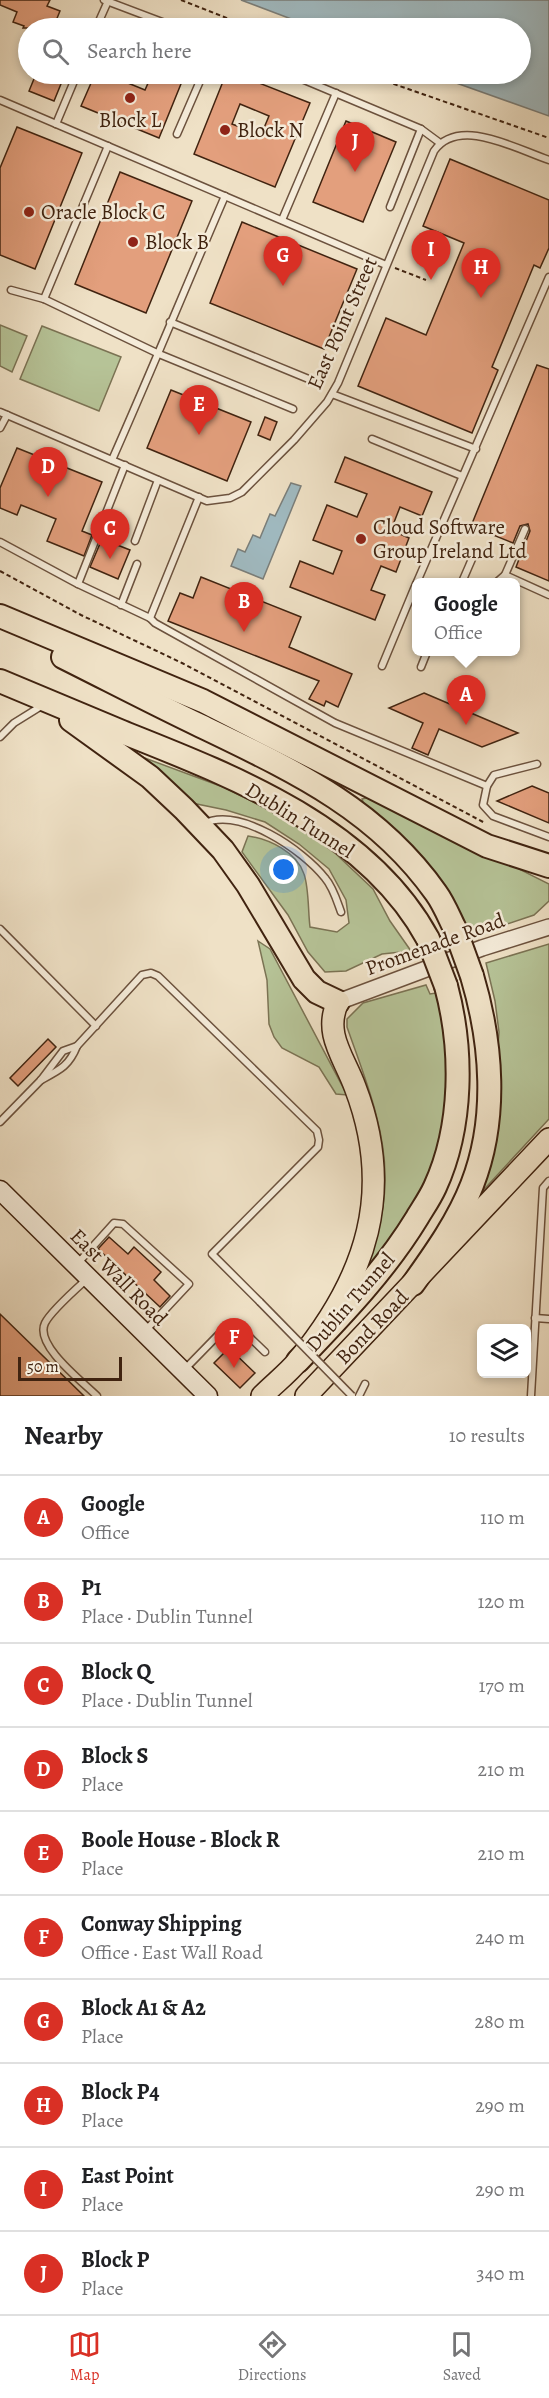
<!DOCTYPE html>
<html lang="en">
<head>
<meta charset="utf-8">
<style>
	body { margin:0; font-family:Alegreya,serif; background:#f6f6f6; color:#202124 }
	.controls { position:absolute; right:18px; bottom:18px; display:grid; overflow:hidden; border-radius:9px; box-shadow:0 3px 9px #0003 }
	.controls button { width:54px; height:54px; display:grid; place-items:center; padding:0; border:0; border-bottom:2px solid #e0e0e0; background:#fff; color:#202124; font:30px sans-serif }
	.scale { position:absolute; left:18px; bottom:15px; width:104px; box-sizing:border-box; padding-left:6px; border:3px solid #402310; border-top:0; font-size:16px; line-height:21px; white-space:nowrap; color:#402310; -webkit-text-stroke:4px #f5ecda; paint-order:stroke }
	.you { position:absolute; left:284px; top:870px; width:21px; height:21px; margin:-15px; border:4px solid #fff; border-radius:50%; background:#1a73e8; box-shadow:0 0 0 9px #1a73e833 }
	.badge { display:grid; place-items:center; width:39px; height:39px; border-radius:50%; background:#d93025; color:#fff; font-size:20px; font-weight:700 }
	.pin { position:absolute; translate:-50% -50px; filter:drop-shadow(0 2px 3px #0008) }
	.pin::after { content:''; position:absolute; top:32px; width:21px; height:18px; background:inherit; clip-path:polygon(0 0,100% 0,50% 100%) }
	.popup { position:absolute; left:412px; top:578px; width:108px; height:78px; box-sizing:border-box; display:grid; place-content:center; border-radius:9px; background:#fff; filter:drop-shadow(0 2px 4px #0005); font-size:20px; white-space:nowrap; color:#757577 }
	.popup b { font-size:22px; color:#202124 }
	.popup::after { content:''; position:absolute; left:50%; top:100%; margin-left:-12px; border:12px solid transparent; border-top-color:#fff }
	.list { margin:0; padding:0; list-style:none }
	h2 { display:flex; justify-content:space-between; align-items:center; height:78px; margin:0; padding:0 24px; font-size:26px }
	h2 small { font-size:20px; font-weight:400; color:#757577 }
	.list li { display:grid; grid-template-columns:39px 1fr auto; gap:18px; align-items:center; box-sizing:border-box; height:84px; padding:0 24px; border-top:2px solid #e0e0e0 }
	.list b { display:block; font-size:22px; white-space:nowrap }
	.list p { margin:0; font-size:20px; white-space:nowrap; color:#757577 }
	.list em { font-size:20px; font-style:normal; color:#757577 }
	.icon { flex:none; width:33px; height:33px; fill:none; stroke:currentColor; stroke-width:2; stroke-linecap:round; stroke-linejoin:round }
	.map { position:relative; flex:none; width:549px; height:1396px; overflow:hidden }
	.search { position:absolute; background:#fff; box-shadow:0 3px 9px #0003; left:18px; right:18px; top:18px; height:66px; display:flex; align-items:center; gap:15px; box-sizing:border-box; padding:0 21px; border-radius:33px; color:#757577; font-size:22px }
	.sheet { height:918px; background:#fff }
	nav { display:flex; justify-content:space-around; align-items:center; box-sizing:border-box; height:84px; border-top:2px solid #e0e0e0; background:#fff; font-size:16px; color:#757577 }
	nav a { display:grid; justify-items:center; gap:3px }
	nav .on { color:#d93025 }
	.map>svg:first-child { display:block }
	.green { fill:#b6c397; stroke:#7b7354; stroke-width:1.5 }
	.water { fill:#a0bac1; stroke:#7a7e7a; stroke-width:1.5 }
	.building { fill:#e39f7d; stroke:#402310; stroke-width:1.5; fill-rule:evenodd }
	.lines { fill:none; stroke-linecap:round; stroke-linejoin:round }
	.service-casing { stroke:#6c523e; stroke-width:9 }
	.tertiary-casing { stroke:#6c523e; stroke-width:18 }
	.secondary-casing { stroke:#402310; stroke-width:21 }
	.trunk-casing { stroke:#402310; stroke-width:24 }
	.motorway-casing { stroke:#402310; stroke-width:26 }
	.path { stroke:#402310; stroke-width:2; stroke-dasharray:4.5 3; stroke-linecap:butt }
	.service { stroke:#f5ecda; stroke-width:6 }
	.tertiary { stroke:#f5ecda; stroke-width:15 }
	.secondary { stroke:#f5ecda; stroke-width:18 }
	.trunk { stroke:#efe1c6; stroke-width:21 }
	.motorway { stroke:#efe1c6; stroke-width:22 }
	.service-bridge-casing { stroke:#6c523e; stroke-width:9; stroke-linecap:butt }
	.motorway-bridge-casing { stroke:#402310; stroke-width:26; stroke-linecap:butt }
	.service-bridge { stroke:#f5ecda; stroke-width:6 }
	.motorway-bridge { stroke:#efe1c6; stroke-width:22 }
	.poi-dot { fill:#8f2418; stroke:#f5ecda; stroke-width:2 }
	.labels { text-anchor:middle; stroke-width:5; stroke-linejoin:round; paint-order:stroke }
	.poi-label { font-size:21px; fill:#402310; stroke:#f5ecda; text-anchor:start }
	.street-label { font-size:21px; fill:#402310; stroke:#f5ecda }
</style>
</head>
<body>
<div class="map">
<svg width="549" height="1396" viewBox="0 0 549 1396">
	<rect width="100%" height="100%" fill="#efe1c6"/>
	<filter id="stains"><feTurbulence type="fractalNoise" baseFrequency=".00333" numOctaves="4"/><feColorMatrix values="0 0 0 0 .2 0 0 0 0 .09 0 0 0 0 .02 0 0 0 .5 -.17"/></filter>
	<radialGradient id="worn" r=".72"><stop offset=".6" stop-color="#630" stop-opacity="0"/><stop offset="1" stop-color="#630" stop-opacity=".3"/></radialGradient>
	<g class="green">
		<path d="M0 325 27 336 12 372 0 366Z"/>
		<path d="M42 326 121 357 99 411 20 379Z"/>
		<path d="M142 757 223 787 288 819 336 854 373 889 390 921 411 951 382 954 346 971 325 972 308 952 288 915 242 852 248 836C269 839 297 852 304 874 309 888 308 912 310 927L337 932 349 923 346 900 329 869 299 844 265 822 226 810 192 803Z"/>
		<path d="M373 796 549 884V901L534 915 474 935 470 934 467 926 364 805 362 799Z"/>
		<path d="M258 941 270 949 347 1095 336 1094 319 1067 282 1048 274 1037 269 1024 267 980Z"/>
		<path d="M549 944V1119L477 1197 493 1117 499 1032 495 1001 486 963Z"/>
		<path d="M426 985 430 994 436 993C454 1056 448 1141 419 1200 406 1226 378 1259 360 1284 373 1251 385 1216 385 1180 386 1128 364 1076 347 1027V1019L363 1003Z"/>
	</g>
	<g class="water">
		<path d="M241 0H549V116L431 74H520V28H315Z"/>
		<path d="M291 483 301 486 263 579 231 566 238 549 245 552 253 535 260 538 270 514 275 516Z"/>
	</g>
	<g class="building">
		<path d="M0 0H50L47 6 60 11 53 28H23L24 26 13 22 17 12 0 5Z"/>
		<path d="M36 74H65L54 101 29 91Z"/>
		<path d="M95 74H125L123 81 145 90 152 74H185L159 138 81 106Z"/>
		<path d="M226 74H236L310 103 275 187 194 154ZM240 104 269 116 261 135 232 124Z"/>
		<path d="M346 121 396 142 363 222 313 202Z"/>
		<path d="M17 127 82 153 35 269 0 255V168Z"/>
		<path d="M450 159 549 200V248L540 268 534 265 492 367 498 370 472 433 358 386 386 318 426 335 464 243 423 226Z"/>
		<path d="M120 172 192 201 146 313 75 284Z"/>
		<path d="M242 222 357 269 324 349 210 303Z"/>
		<path d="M537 365 549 369V581L516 567 530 531 528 524 520 526 513 543 471 526Z"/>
		<path d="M171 390 251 422 227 481 147 448Z"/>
		<path d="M265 417 277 422 270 440 258 435Z"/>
		<path d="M17 448 102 482 82 531 92 535 84 556 47 541 56 519 21 505 17 515 0 508V488Z"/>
		<path d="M345 457 432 492 422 516 400 507 391 530 409 538 396 572 381 566 371 590 385 595 375 620 290 587 300 561 333 574 342 551 313 540 327 505 357 517 367 494 335 482Z"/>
		<path d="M102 539 130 550 118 579 90 567Z"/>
		<path d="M201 577 301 617 289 647 352 674 338 707 326 701 324 706 309 699 319 681 168 621 180 593 193 598Z"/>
		<path d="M424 693 518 733 482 747 439 729 428 755 412 748 423 723 389 708Z"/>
		<path d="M532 786 549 793V823L497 801Z"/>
		<path d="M48 1039 56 1047 18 1086 10 1078Z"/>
		<path d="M109 1237 128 1254 134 1247 161 1272 154 1280 170 1296 160 1307 98 1249Z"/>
		<path d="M0 1314 84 1396H0Z"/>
		<path d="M229 1348 255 1373 240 1388 214 1363Z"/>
	</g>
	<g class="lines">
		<defs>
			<g id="service">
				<path d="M104 0 178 28"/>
				<path d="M96 28 108 1"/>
				<path d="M290 74 421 129 440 143"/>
				<path d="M0 100 386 265"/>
				<path d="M56 124 77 74"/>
				<path d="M177 134 203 74"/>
				<path d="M390 207 421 129"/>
				<path d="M282 220 336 93"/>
				<path d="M11 290 44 299 159 354 293 409"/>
				<path d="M44 299 108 146"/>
				<path d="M170 322 311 380"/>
				<path d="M332 394 476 449"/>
				<path d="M0 412 207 501 230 498 242 492 294 440 327 402 338 383 434 151C459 116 516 149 549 160"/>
				<path d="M0 428 7 415"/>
				<path d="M372 439 462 476"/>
				<path d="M112 460C151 372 187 284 225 196"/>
				<path d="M199 497 150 618 155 623 335 723 487 786"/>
				<path d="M135 541 158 480"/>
				<path d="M0 542 78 584 150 618"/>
				<path d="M505 575 525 529"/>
				<path d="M417 582 549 277"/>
				<path d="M462 582 475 552"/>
				<path d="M497 582 505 575 549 595"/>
				<path d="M78 584 125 465"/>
				<path d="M121 605 137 564"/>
				<path d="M382 666 416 584"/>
				<path d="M421 667 427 652"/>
				<path d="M0 737 14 723 43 705"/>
				<path d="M537 764 494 775 487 786 483 805 493 816 549 837"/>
				<path d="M203 824C239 806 303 850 325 878 333 887 337 901 341 912"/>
				<path d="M0 929 96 1026"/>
				<path d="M41 1080C60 1070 69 1066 77 1046L142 975 151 973 158 976 317 1131 319 1140 318 1147 212 1254 260 1302"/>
				<path d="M0 1122 41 1080 63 1051 77 1046"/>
				<path d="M78 1263 114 1223 123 1224 189 1284 146 1330"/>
				<path d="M87 1279C76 1289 51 1311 45 1323 34 1345 83 1382 97 1396"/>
				<path d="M535 1318 549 1319"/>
				<path d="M184 1370 224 1329 230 1325 240 1328 265 1352"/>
				<path d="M359 1396 365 1384"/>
				<path d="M531 1396 543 1188 549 1181"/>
			</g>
			<path id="tertiary" d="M338 1002 482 948 549 927"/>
			<path id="secondary" d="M0 1190 208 1396"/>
			<g id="trunk">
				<path d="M262 1396C274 1384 288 1373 298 1361 367 1277 395 1191 355 1087 344 1057 323 1033 338 1002"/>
				<path d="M306 1396 549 1139"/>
			</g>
			<g id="motorway">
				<path d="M0 616 203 701 487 846 549 866"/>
				<path d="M63 657C109 680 155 704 201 726 292 770 376 808 436 893 444 904 449 917 455 929"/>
				<path d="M0 681C40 698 81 715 122 732 233 776 368 828 428 939"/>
				<path d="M71 720 150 777 184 809 223 850 248 885 304 979 317 992 338 1002"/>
				<path d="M413 1284C435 1253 458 1221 472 1185 498 1119 492 1043 472 976"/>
				<path d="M298 1361C341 1316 384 1272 417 1218 423 1208 430 1198 435 1187 463 1126 463 1049 446 986"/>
			</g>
		</defs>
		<use href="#service" class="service-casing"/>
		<use href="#tertiary" class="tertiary-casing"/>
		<use href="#secondary" class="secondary-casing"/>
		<use href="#trunk" class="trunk-casing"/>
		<use href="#motorway" class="motorway-casing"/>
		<g class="path">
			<path d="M181 0 252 28"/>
			<path d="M365 74 549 138"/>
			<path d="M395 268 426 280"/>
			<path d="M0 571 81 615 182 663 485 823"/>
		</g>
		<use href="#service" class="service"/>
		<use href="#tertiary" class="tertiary"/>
		<use href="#secondary" class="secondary"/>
		<use href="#trunk" class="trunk"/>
		<use href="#motorway" class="motorway"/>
		<defs>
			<path id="service-bridge" d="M260 1302 352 1396"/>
			<g id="motorway-bridge">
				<path d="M455 929 472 976"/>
				<path d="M428 939 446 986"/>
			</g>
		</defs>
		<use href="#service-bridge" class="service-bridge-casing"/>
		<use href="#motorway-bridge" class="motorway-bridge-casing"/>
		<use href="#service-bridge" class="service-bridge"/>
		<use href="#motorway-bridge" class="motorway-bridge"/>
	</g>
	<g class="poi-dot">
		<circle cx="130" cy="98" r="6"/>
		<circle cx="225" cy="130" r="6"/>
		<circle cx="29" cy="212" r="6"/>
		<circle cx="133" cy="242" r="6"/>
		<circle cx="361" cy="539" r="6"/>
	</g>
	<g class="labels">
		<g class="poi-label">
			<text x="130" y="127" text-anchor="middle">Block L</text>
			<text x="237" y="137">Block N</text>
			<text x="41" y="219">Oracle Block C</text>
			<text x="145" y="249">Block B</text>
			<text x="373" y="534">Cloud Software<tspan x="373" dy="24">Group Ireland Ltd</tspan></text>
		</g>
		<g class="street-label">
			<text transform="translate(342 323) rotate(-66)" y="7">East Point Street</text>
			<text transform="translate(300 820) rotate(32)" y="7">Dublin Tunnel</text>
			<text transform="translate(435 944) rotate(-20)" y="7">Promenade Road</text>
			<text transform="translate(119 1277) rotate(45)" y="7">East Wall Road</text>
			<text transform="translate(350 1302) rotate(-49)" y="7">Dublin Tunnel</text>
			<text transform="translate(372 1327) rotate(-46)" y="7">Bond Road</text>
		</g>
	</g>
	<rect width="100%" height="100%" filter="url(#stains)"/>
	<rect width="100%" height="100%" fill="url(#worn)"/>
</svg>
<div class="controls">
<button><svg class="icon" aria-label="layers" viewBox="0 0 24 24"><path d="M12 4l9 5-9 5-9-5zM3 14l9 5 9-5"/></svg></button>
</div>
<div class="scale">50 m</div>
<div class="you"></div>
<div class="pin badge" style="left:466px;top:725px">A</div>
<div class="popup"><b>Google</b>Office</div>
<div class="pin badge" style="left:244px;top:632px">B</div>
<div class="pin badge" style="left:110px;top:559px">C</div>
<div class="pin badge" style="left:48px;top:497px">D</div>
<div class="pin badge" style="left:199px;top:435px">E</div>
<div class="pin badge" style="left:234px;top:1368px">F</div>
<div class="pin badge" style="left:283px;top:286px">G</div>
<div class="pin badge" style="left:481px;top:298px">H</div>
<div class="pin badge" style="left:431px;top:280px">I</div>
<div class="pin badge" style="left:355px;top:172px">J</div>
<div class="search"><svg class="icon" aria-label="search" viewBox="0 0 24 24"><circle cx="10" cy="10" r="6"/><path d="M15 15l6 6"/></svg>Search here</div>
</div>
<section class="sheet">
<h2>Nearby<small>10 results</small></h2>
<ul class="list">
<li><span class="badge">A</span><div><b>Google</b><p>Office</p></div><em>110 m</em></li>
<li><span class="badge">B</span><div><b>P1</b><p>Place · Dublin Tunnel</p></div><em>120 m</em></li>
<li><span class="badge">C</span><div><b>Block Q</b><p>Place · Dublin Tunnel</p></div><em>170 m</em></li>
<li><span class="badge">D</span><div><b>Block S</b><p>Place</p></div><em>210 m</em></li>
<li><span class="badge">E</span><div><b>Boole House - Block R</b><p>Place</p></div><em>210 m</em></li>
<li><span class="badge">F</span><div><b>Conway Shipping</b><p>Office · East Wall Road</p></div><em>240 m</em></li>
<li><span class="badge">G</span><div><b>Block A1 &amp; A2</b><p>Place</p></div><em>280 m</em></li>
<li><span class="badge">H</span><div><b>Block P4</b><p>Place</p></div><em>290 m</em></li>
<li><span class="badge">I</span><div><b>East Point</b><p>Place</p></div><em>290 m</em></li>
<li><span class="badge">J</span><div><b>Block P</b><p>Place</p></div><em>340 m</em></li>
</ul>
</section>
<nav>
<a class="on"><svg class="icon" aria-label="map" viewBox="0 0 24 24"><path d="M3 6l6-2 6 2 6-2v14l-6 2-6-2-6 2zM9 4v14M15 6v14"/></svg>Map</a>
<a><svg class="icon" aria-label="directions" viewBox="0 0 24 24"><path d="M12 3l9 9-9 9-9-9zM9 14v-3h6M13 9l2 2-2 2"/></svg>Directions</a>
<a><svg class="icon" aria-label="saved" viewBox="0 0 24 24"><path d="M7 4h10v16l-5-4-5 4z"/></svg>Saved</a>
</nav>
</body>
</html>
